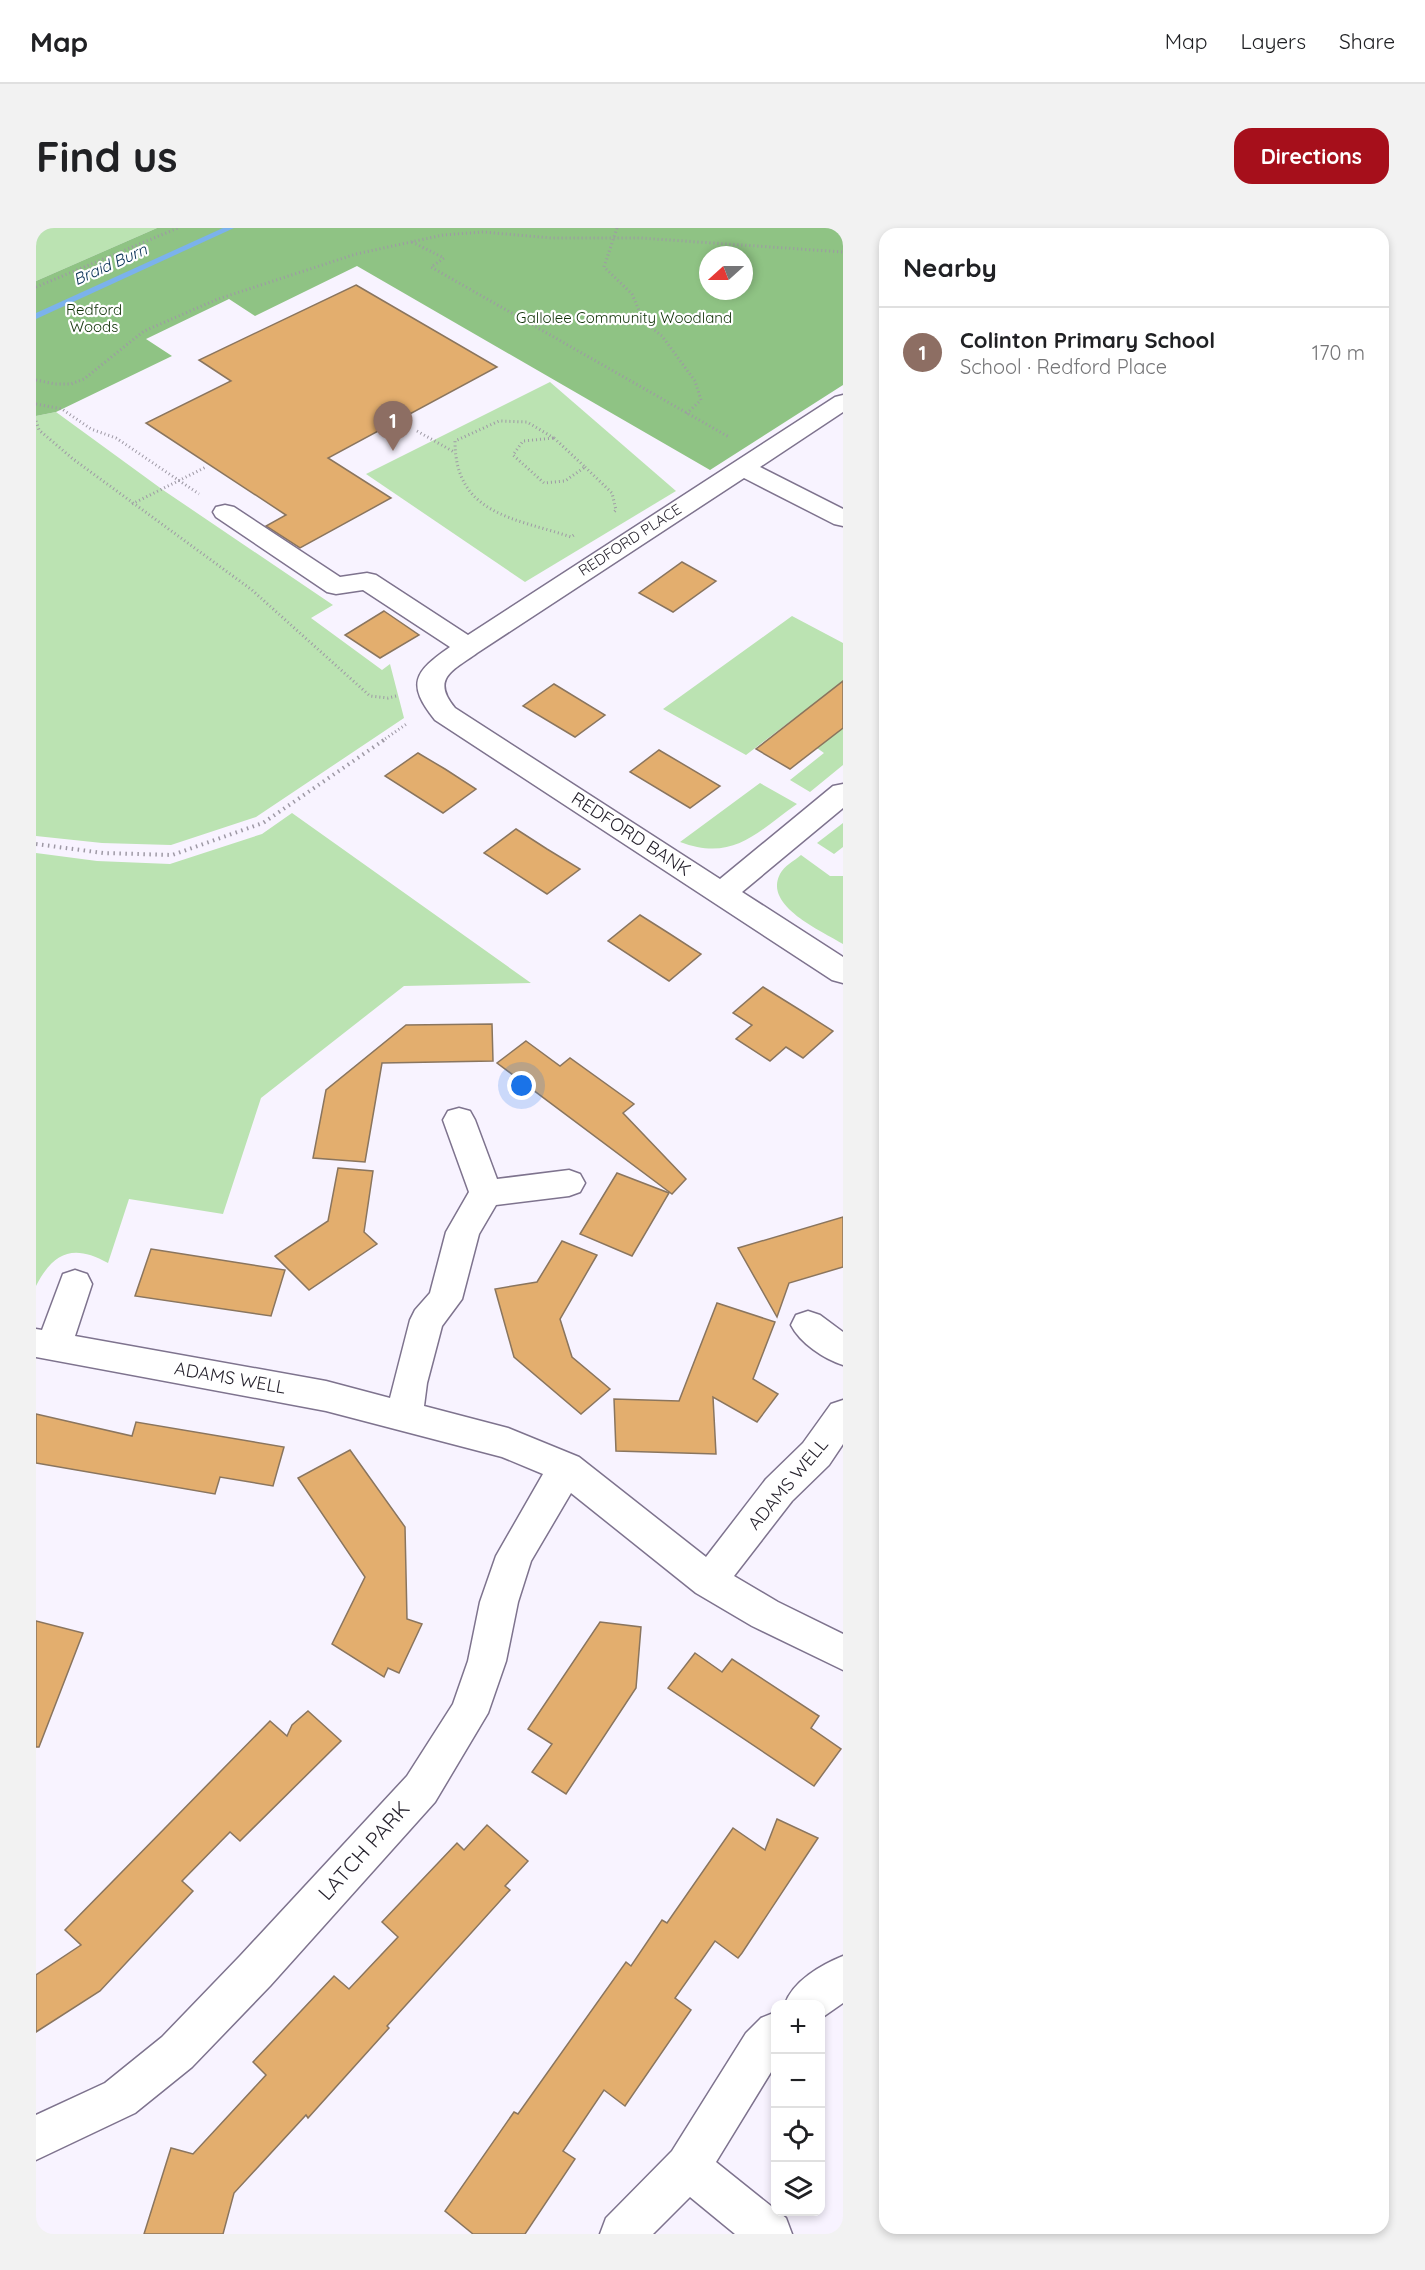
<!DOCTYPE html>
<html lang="en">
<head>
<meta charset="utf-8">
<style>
	body { margin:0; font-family:Quicksand,sans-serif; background:#f2f2f2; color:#202124 }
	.controls { position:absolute; right:18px; bottom:18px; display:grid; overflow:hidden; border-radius:12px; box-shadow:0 3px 9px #0003 }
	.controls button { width:54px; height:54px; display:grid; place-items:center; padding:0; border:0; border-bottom:2px solid #e0e0e0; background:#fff; color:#202124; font:30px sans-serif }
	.compass { position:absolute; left:663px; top:18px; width:54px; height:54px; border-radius:50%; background:#fff; box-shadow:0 3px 9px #0003; rotate:249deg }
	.you { position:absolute; left:486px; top:858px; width:21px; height:21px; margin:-15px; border:4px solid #fff; border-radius:50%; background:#1a73e8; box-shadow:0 0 0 9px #1a73e833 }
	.badge { display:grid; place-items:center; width:39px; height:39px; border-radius:50%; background:#a60f1b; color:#fff; font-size:20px; font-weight:700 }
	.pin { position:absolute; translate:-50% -50px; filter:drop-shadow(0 2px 3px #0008) }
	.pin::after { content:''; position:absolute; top:32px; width:21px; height:18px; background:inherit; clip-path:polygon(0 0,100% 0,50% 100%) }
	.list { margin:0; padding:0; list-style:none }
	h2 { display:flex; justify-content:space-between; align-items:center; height:78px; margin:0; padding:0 24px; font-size:26px }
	h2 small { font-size:20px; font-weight:400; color:#757577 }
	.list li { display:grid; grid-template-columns:39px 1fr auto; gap:18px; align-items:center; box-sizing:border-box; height:90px; padding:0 24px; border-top:2px solid #e0e0e0 }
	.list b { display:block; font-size:22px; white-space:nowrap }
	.list p { margin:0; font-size:20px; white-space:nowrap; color:#757577 }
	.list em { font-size:20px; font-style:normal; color:#757577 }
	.icon { flex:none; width:33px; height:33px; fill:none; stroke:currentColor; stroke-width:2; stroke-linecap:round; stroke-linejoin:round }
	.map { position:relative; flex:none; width:807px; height:2006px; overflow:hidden; border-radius:18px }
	header { display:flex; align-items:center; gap:36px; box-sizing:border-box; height:84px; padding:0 30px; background:#fff; border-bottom:2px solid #e0e0e0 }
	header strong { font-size:28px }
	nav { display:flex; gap:33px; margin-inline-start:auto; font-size:21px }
	.intro { display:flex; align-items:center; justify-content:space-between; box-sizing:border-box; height:144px; padding:0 36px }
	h1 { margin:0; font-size:42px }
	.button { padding:15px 27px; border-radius:18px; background:#a60f1b; color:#fff; font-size:21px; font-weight:700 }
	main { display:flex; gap:36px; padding:0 36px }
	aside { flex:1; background:#fff; border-radius:18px; box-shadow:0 3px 9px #0003 }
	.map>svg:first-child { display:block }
	.green { fill:#bbe3b2 }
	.forest { fill:#8fc384; fill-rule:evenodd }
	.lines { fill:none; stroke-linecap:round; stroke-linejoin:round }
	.stream { fill:#7bb2ec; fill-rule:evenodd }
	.building { fill:#e3ae6e; stroke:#8a755e; stroke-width:1.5 }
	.minor-casing { stroke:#7e738e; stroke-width:3 }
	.path-far1 { stroke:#9e99a5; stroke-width:3; stroke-dasharray:1 3; stroke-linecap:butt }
	.path { stroke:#9e99a5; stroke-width:4; stroke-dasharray:1.5 4.5; stroke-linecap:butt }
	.minor { fill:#fff; fill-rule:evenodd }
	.labels { text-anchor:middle; stroke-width:4.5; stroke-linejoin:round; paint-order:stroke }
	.far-park-label { font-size:15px; fill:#113308; stroke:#fff }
	.far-street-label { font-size:15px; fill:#221e29; stroke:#fff }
	.far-water-label { font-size:16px; font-style:italic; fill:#073055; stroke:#fff }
	.street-label { font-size:18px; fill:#221e29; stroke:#fff }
	.near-street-label { font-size:21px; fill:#221e29; stroke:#fff }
</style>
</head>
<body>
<header>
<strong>Map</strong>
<nav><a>Map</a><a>Layers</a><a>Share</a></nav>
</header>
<div class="intro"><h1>Find us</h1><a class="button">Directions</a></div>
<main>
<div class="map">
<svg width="807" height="2006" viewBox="0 0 807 2006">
	<rect width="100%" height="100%" fill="#f8f3ff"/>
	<g class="green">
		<path d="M0 0H121L0 53Z"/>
		<path d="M514 154 640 263 489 354 330 246Z"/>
		<path d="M20 184 127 262 297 377 275 390 346 442 354 436 368 490 220 589 135 617 66 615 0 608V188Z"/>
		<path d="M756 388 807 415V453L784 471 807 499V537L774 564 754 552 788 525 781 520 798 506 764 486 710 527 627 481Z"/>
		<path d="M724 555 761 576C720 605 697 634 644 614Z"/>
		<path d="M256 585 495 755 368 758 225 870 187 986 93 971 72 1035C38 1016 18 1023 0 1058V625L61 633 134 636 226 606Z"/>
		<path d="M807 595V619L798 626 781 615Z"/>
		<path d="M765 627 794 648H807V716C786 703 727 678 744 646 748 638 758 633 765 627Z"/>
	</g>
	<path class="forest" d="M121 0H807V157L674 242 321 38 219 88 193 71 110 111 136 128 20 184 0 188V53ZM672 27H708V63H672Z"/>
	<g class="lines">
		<path class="stream" d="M187 0H198L0 91V85Z"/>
	</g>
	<g class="building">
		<path d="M320 57 461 139 292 230 355 270 264 320 230 298 250 287 110 195 195 153 163 132Z"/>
		<path d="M646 334 680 353 637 384 603 365Z"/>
		<path d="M348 383 383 407 344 430 309 407Z"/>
		<path d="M807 453V500L754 541 720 521Z"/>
		<path d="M518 456 569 487 539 509 487 478Z"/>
		<path d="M623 522 684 558 654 580 594 544Z"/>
		<path d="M382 525 409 541 440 561 407 585 349 548Z"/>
		<path d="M480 601 511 621 544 641 511 666 448 625Z"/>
		<path d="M604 687 634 706 665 726 633 753 572 713Z"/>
		<path d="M727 759 764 782 797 803 767 830 750 819 734 833 700 811 716 797 697 785Z"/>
		<path d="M456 796 457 833 346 835 329 934 277 930 290 862 370 797Z"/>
		<path d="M490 813 524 838 534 830 598 876 587 885 650 951 636 966 461 835Z"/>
		<path d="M302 940 337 943 328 1004 341 1016 273 1062 239 1028 292 993Z"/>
		<path d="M581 945 633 965 596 1028 544 1006Z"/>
		<path d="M807 989V1039L753 1055 741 1089 702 1020Z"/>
		<path d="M526 1013 561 1027 524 1091 536 1129 574 1161 545 1186 478 1129 459 1061 501 1054Z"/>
		<path d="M115 1021 249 1042 235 1088 99 1068Z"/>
		<path d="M681 1075 739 1094 717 1151 742 1166 721 1194 677 1169 680 1226 580 1223 578 1171 643 1173Z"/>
		<path d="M0 1186 96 1208 100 1194 248 1219 237 1258 184 1249 179 1266 0 1235Z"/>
		<path d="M314 1222 369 1299 371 1391 386 1396 363 1445 352 1440 348 1449 296 1416 329 1349 262 1250Z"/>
		<path d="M0 1393 47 1405 3 1519H0Z"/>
		<path d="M564 1394 605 1399 600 1460 530 1566 496 1544 516 1516 492 1501Z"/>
		<path d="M659 1425 686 1444 696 1431 783 1488 775 1500 805 1521 778 1558 632 1460Z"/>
		<path d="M272 1483 305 1513 204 1613 194 1604 146 1653 157 1663 64 1763 0 1804V1747L45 1717 29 1702 234 1493 251 1508 256 1497Z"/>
		<path d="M741 1591 782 1610 706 1725 702 1730 679 1713 639 1770 655 1782 589 1878 568 1862 527 1923 539 1931 489 2006H437L409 1983 478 1884 482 1886 590 1734 595 1738 626 1692 631 1695 697 1600 729 1622Z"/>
		<path d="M451 1597 492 1633 469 1658 474 1662 351 1798 353 1800 272 1890 270 1887 198 1965 187 2006H108L135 1920 157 1926 230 1847 217 1834 298 1748 313 1761 362 1709 346 1694 421 1615 428 1622Z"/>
	</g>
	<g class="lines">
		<defs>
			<g id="minor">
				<path d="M807 167V184L724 239 807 281V298L798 296 708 250 441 425C418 442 394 450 419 480L684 651 797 558 807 556V580L706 664 807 729V755L796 752 399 492C370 456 378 444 414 419L327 362 300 366 291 364 180 289 177 284 180 279 189 277 198 279 304 349 331 345 340 347 432 407 799 169Z"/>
				<path d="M423 880 434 883 439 892 461 951 533 942 544 946 549 955 544 964 533 968 460 977 443 1006 426 1071 406 1098 391 1155 388 1178 472 1200 543 1229 670 1329 730 1251 767 1215 795 1176 807 1172V1216L793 1237 756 1273 698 1348 742 1374 807 1406V1442L716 1398 660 1365 535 1265 495 1333 482 1374 470 1433 452 1485 399 1574 234 1758 156 1839 99 1885 0 1932V1887L69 1855 126 1809 204 1728 371 1548 417 1476 432 1433 444 1374 460 1328 507 1246 466 1229 290 1183 0 1129V1101L6 1102 27 1046 39 1042 51 1046 56 1056 39 1108 290 1153 354 1170 374 1092 379 1082 394 1065 410 1004 433 964 407 892 412 883Z"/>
				<path d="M772 1083 784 1087 807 1104V1137C788 1131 764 1115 755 1097L760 1087Z"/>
				<path d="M807 1728V1775L784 1791V1776H749C757 1753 785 1737 807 1728Z"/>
				<path d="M740 1784V1836L680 1934 750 1990 756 2006H699L654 1969 617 2006H564L570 1990 636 1923 710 1805 725 1790Z"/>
			</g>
		</defs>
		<use href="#minor" class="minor-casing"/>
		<g class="path-far1">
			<path d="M581 0 568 39 596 66 608 94 626 108 659 153 665 172 650 186"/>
			<path d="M376 14 408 30 395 39 693 209"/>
			<path d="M0 59 142 0"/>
			<path d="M0 152 19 156H35L48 151 108 103 182 71 320 26 407 7 447 4 515 10H605L807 24"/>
			<path d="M0 176 26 181 55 201 80 210 163 266"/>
			<path d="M0 193 3 202 37 231 216 362 334 468 352 470 360 468"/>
			<path d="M381 203 418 224"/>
			<path d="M518 210 491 194 463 193 419 213C419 287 479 290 535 309L538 307"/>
			<path d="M518 210 549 239 529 253 508 255 477 227 487 213Z"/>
			<path d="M549 239 576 265 580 282 578 284"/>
			<path d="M96 276 170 239"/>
			<path d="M346 513 372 495"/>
		</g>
		<path class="path" d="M0 616 67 625 136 627 227 595 348 512"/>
		<use href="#minor" class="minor"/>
	</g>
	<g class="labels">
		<g class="far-park-label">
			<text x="58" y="87">Redford<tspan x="58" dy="17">Woods</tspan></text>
			<text x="588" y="95">Gallolee Community Woodland</text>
		</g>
		<g class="far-street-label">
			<text transform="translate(594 312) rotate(-33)" y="5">REDFORD PLACE</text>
		</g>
		<g class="far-water-label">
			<text transform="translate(74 36) rotate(-24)" y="6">Braid Burn</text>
		</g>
		<g class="street-label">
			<text transform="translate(595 606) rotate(33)" y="6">REDFORD BANK</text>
			<text transform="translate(194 1150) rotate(10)" y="6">ADAMS WELL</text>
			<text transform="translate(752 1256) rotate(-50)" y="6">ADAMS WELL</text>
		</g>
		<g class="near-street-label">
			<text transform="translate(328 1623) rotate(-48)" y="7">LATCH PARK</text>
		</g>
	</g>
</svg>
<div class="controls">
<button>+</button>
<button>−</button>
<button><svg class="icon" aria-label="locate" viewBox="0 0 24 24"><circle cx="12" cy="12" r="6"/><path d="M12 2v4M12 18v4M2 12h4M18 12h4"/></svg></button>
<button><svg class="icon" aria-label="layers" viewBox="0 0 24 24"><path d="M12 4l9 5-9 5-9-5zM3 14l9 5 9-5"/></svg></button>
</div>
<svg class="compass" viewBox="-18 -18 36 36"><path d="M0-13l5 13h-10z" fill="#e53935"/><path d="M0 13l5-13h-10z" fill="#757577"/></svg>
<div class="you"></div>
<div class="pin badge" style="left:357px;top:223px;background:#8d6e63">1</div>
</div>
<aside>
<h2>Nearby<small></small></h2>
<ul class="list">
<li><span class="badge" style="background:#8d6e63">1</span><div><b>Colinton Primary School</b><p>School · Redford Place</p></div><em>170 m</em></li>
</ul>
</aside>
</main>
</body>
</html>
